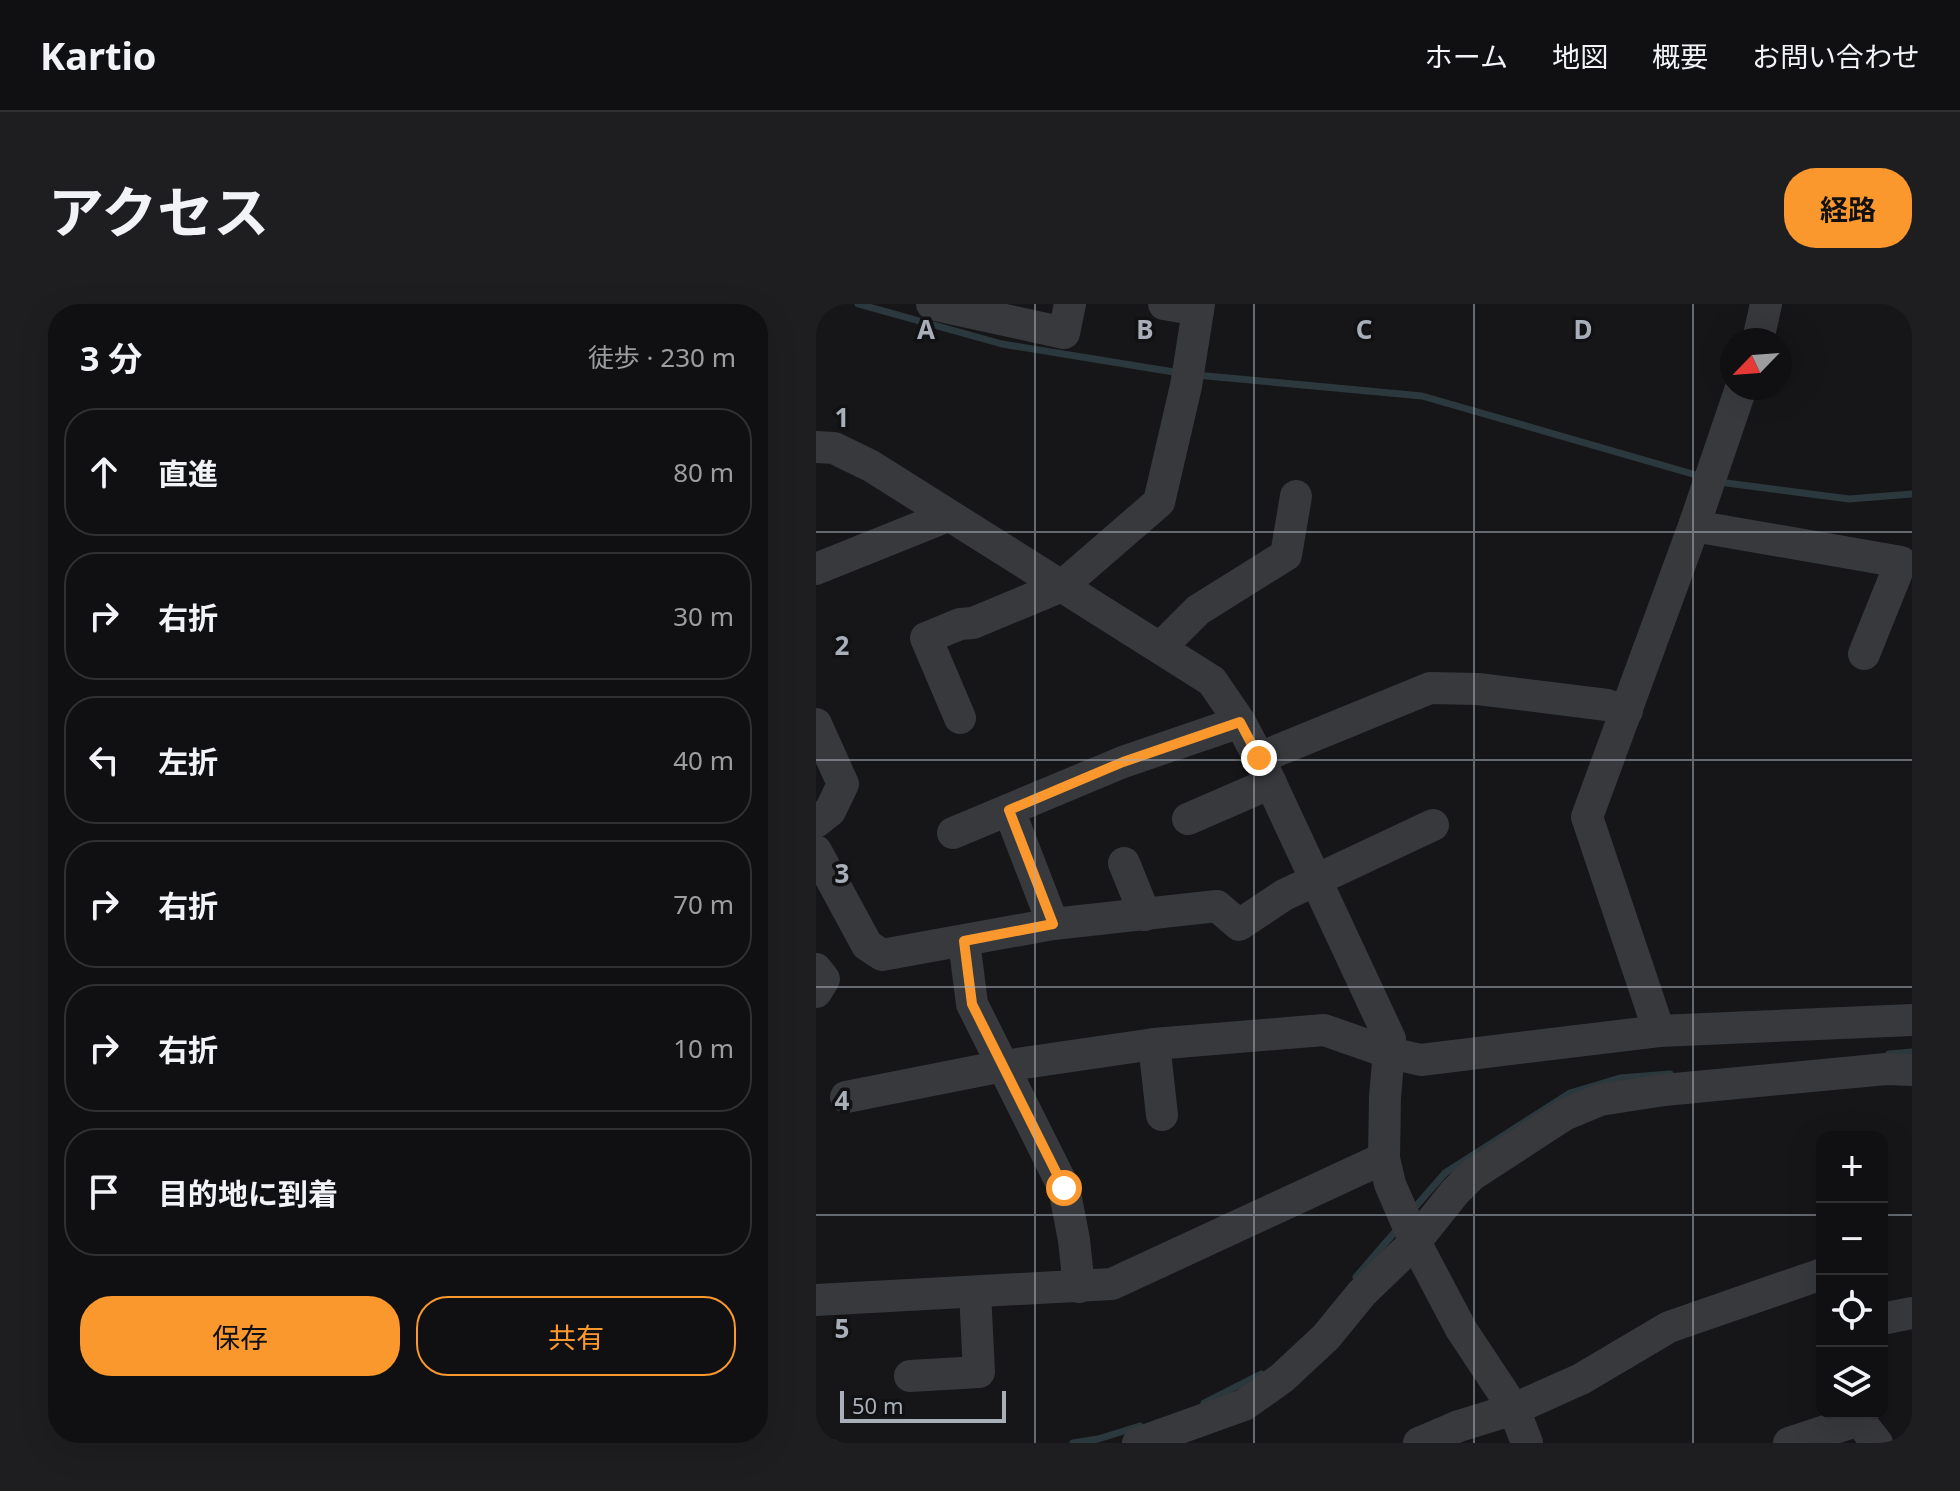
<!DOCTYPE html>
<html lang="ja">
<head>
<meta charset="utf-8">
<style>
	body { margin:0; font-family:"Noto Sans","Noto Sans JP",sans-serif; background:#1e1e20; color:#f1f3f6 }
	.controls { position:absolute; right:24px; bottom:24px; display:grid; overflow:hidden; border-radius:16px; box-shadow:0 8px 32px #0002 }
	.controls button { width:72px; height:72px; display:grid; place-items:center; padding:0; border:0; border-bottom:2px solid #303032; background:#101012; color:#f1f3f6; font:40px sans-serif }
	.compass { position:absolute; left:904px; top:24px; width:72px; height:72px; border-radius:50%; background:#101012; box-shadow:0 8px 32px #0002; rotate:245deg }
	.scale { position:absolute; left:24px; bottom:20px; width:166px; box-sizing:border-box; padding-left:8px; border:4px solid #a8afb9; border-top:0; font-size:22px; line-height:28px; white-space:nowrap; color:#a8afb9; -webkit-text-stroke:6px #111113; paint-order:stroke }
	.stop { position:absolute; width:24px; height:24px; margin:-18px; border:6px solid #fa982d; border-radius:50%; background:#fff }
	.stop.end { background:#fa982d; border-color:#fff; box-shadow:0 2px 8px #0008 }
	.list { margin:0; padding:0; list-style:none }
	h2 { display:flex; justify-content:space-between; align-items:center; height:104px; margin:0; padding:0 32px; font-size:34px }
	h2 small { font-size:26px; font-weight:400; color:#9c9d9f }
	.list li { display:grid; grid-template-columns:52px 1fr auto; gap:24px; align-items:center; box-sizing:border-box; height:128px; margin:0 16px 16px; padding:0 16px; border:2px solid #303032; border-radius:32px }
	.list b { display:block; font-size:30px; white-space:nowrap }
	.list em { font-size:26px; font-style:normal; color:#9c9d9f }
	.actions { display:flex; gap:16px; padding:24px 32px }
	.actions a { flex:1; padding:18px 0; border:2px solid #fa982d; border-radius:32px; text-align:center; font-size:28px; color:#fa982d }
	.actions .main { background:#fa982d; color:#111 }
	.icon { flex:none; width:44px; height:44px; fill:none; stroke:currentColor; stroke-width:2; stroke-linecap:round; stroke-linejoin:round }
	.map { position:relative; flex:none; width:1096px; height:1139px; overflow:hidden; border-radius:32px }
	header { display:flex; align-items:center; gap:48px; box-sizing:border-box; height:112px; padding:0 40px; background:#101012; border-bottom:2px solid #303032 }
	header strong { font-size:38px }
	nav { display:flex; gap:44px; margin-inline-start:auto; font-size:28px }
	.intro { display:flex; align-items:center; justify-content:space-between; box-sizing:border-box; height:192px; padding:0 48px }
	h1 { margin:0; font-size:56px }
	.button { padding:20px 36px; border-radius:32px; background:#fa982d; color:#111; font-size:28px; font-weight:700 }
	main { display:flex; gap:48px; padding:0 48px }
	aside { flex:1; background:#101012; border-radius:32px; box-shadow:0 8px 32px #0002 }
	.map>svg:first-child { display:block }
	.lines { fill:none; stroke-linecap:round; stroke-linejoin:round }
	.stream { stroke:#2b383d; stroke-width:7 }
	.minor { stroke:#37393d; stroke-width:32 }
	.route { stroke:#fa982d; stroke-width:10 }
	.grid { fill:none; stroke:#a8afb9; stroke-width:2; stroke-opacity:0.55 }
	.grid-label { font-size:26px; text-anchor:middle; font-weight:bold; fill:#a8afb9; stroke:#111113; stroke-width:7; stroke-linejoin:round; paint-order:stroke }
</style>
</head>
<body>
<header>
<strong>Kartio</strong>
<nav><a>ホーム</a><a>地図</a><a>概要</a><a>お問い合わせ</a></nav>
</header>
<div class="intro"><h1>アクセス</h1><a class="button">経路</a></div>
<main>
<aside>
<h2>3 分<small>徒歩 · 230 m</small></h2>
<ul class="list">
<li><svg class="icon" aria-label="ahead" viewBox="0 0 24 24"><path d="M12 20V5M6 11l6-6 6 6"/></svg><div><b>直進</b></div><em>80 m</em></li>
<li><svg class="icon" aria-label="right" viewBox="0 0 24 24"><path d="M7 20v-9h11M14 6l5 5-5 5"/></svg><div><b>右折</b></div><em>30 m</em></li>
<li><svg class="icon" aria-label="left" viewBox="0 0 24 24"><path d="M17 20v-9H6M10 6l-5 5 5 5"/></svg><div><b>左折</b></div><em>40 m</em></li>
<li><svg class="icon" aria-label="right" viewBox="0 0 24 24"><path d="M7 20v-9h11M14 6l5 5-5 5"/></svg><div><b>右折</b></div><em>70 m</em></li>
<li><svg class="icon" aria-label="right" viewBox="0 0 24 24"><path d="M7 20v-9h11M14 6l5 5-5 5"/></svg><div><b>右折</b></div><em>10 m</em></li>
<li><svg class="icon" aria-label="arrive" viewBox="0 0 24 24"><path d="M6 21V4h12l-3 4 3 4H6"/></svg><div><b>目的地に到着</b></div></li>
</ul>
<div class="actions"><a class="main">保存</a><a>共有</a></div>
</aside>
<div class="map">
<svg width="1096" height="1139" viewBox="0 0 1096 1139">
	<rect width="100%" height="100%" fill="#161618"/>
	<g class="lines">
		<g class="stream">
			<path d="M42 0 186 40 364 69"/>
			<path d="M380 71 606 92 887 173"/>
			<path d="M903 178 1033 195 1096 190"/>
			<path d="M1073 750 1096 748"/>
			<path d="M594 909 629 869 754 789 804 774 854 770"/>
			<path d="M540 973 584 922"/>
			<path d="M388 1099 445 1070"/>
			<path d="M0 1136 18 1139"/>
			<path d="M257 1139 282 1135 324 1122"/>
		</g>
		<g class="minor">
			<path d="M116 0 248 29 254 0"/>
			<path d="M348 0 382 6"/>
			<path d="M942 36 950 0"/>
			<path d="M0 143 18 144 55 162 396 377 424 418 443 454 574 735 569 793 568 854 574 880 599 938 645 1025 698 1105 711 1139"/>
			<path d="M878 222 1085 258 1048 350"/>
			<path d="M0 265 132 212"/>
			<path d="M345 343 382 306 470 251 480 192"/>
			<path d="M144 414 110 334 144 320 157 319 246 282 343 198 370 82 383 0"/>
			<path d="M0 420 27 480 14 507 0 518"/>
			<path d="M443 454 614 384 662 385 791 401 811 407"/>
			<path d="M193 506 237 620"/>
			<path d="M372 515 455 479"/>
			<path d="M137 529 307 458 424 418"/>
			<path d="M0 547 51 641 66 651 237 620 401 602 423 621 468 591 617 521"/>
			<path d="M308 559 329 611"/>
			<path d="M148 637 156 700 248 884 258 936 263 983"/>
			<path d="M0 665 8 675 0 688"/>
			<path d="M843 727 771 513 878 222 925 84"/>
			<path d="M338 740 346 811"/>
			<path d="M30 793 187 762 338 740 508 726 574 749 605 756 843 727 1096 716"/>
			<path d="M0 996 296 980 568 854"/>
			<path d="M1066 1015 1096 1009"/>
			<path d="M94 1072 163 1068 159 988"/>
			<path d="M322 1139 428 1101 466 1074 510 1033 546 989 599 938 639 888 656 871 748 811 784 796 848 786 1070 765 1096 766"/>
			<path d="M603 1139 643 1122 698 1105 765 1075 853 1023 1006 970"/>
			<path d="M973 1139 1043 1116 1061 1139"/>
		</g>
	</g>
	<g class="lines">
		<path class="route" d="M248 884 156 700 148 637 237 620 193 506 307 458 424 418 443 454"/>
	</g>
	<path class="grid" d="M219 0V1139M438 0V1139M658 0V1139M877 0V1139M0 228H1096M0 456H1096M0 683H1096M0 911H1006M1066 911H1096"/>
	<g class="grid-label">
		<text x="110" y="35">A</text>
		<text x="329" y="35">B</text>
		<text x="548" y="35">C</text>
		<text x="767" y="35">D</text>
		<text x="26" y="123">1</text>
		<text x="26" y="351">2</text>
		<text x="26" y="579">3</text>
		<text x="26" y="806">4</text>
		<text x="26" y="1034">5</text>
	</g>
</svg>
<div class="controls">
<button>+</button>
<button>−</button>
<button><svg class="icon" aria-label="locate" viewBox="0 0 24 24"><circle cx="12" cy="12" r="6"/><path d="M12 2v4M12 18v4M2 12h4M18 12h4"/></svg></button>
<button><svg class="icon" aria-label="layers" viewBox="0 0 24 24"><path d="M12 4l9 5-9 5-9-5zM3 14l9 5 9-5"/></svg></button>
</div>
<svg class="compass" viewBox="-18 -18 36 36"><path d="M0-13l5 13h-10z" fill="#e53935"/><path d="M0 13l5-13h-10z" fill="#9c9d9f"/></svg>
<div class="scale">50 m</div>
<div class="stop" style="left:248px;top:884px"></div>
<div class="stop end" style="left:443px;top:454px"></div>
</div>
</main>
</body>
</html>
